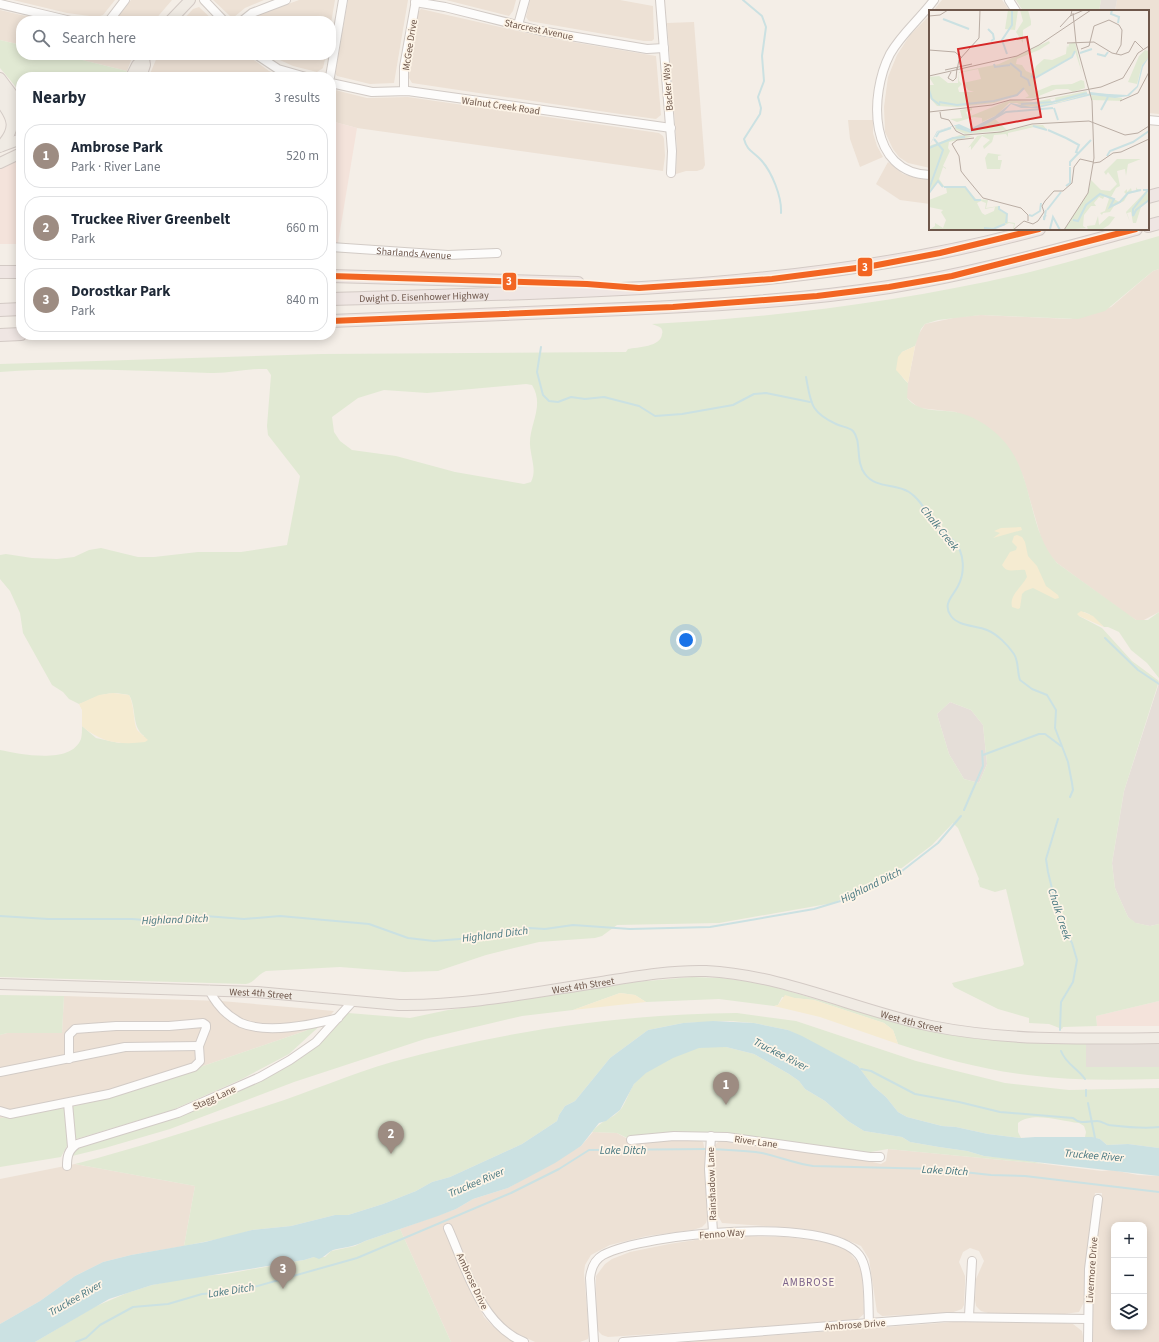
<!DOCTYPE html>
<html lang="en">
<head>
<meta charset="utf-8">
<style>
	body { margin:0; font-family:"Source Sans 3",sans-serif; background:#f2f2f3; color:#1f2937 }
	.controls { position:absolute; right:12px; bottom:12px; display:grid; overflow:hidden; border-radius:8px; box-shadow:0 2px 10px #0003 }
	.controls button { width:36px; height:36px; display:grid; place-items:center; padding:0; border:0; border-bottom:1px solid #e0e1e3; background:#fff; color:#1f2937; font:20px sans-serif }
	.you { position:absolute; left:686px; top:640px; width:14px; height:14px; margin:-10px; border:3px solid #fff; border-radius:50%; background:#1a73e8; box-shadow:0 0 0 6px #1a73e833 }
	.badge { display:grid; place-items:center; width:26px; height:26px; border-radius:50%; background:#9d8c82; color:#fff; font-size:13px; font-weight:700 }
	.pin { position:absolute; translate:-50% -33px; filter:drop-shadow(0 1px 2px #0008) }
	.pin::after { content:''; position:absolute; top:21px; width:14px; height:12px; background:inherit; clip-path:polygon(0 0,100% 0,50% 100%) }
	.list { margin:0; padding:0; list-style:none }
	h2 { display:flex; justify-content:space-between; align-items:center; height:52px; margin:0; padding:0 16px; font-size:17px }
	h2 small { font-size:13px; font-weight:400; color:#747a83 }
	.list li { display:grid; grid-template-columns:26px 1fr auto; gap:12px; align-items:center; box-sizing:border-box; height:64px; margin:0 8px 8px; padding:0 8px; border:1px solid #e0e1e3; border-radius:16px }
	.list b { display:block; font-size:15px; white-space:nowrap }
	.list p { margin:0; font-size:13px; white-space:nowrap; color:#747a83 }
	.list em { font-size:13px; font-style:normal; color:#747a83 }
	.icon { flex:none; width:22px; height:22px; fill:none; stroke:currentColor; stroke-width:2; stroke-linecap:round; stroke-linejoin:round }
	.map { position:relative; flex:none; width:1159px; height:1342px; overflow:hidden }
	.search { position:absolute; background:#fff; box-shadow:0 2px 10px #0003; left:16px; top:16px; width:320px; height:44px; display:flex; align-items:center; gap:10px; box-sizing:border-box; padding:0 14px; border-radius:16px; color:#747a83; font-size:15px }
	.panel { position:absolute; background:#fff; box-shadow:0 2px 10px #0003; left:16px; top:72px; width:320px; height:268px; border-radius:16px }
	.map>svg:first-child { display:block }
	.residential { fill:#ede1d5; fill-rule:evenodd }
	.commercial { fill:#f4e3db }
	.industrial { fill:#e5ded8 }
	.green { fill:#e1e9d3; fill-rule:evenodd }
	.sand { fill:#f5ebd1 }
	.water { fill:#cbe1e2 }
	.lines { fill:none; stroke-linecap:round; stroke-linejoin:round }
	.stream { stroke:#cbe1e2; stroke-width:2 }
	.minor-casing { stroke:#d2cbc6; stroke-width:10 }
	.major-casing { stroke:#d3cac5; stroke-width:12 }
	.highway-casing { stroke:#d3cac5; stroke-width:14 }
	.minor { stroke:#fdfcfb; stroke-width:8 }
	.major { stroke:#f0ebe4; stroke-width:10 }
	.highway { stroke:#efe6e3; stroke-width:12 }
	.bus-1-casing { stroke:#fdf4e7; stroke-width:9 }
	.bus-1 { stroke:#f26522; stroke-width:6 }
	.labels { text-anchor:middle; stroke-width:3.5; stroke-linejoin:round; paint-order:stroke }
	.street-label { font-size:10px; fill:#6e574b; stroke:#fdf4e7 }
	.water-label { font-size:11px; font-style:italic; fill:#477780; stroke:#fdf4e7 }
	.neighbourhood-label { font-size:11px; letter-spacing:1px; fill:#7c638b; stroke:#fdf4e7 }
	.inset-river { fill:none; stroke:#cbe1e2; stroke-width:2 }
	.inset-road { fill:none; stroke:#baada4; stroke-width:1 }
	.view { fill:#d62828; fill-opacity:0.15; stroke:#d62828; stroke-width:2 }
	.inset-edge { fill:none; stroke:#6e574b; stroke-width:2 }
	.line-badge { stroke:#fdf4e7; stroke-width:1.5 }
	.badge-label { font-size:11px; text-anchor:middle; font-weight:bold; fill:#fff }
</style>
</head>
<body>
<div class="map">
<svg width="1159" height="1342" viewBox="0 0 1159 1342">
	<rect width="100%" height="100%" fill="#f4eee7"/>
	<g class="residential">
		<path d="M13 0H115L103 15 97 17 67 13Z"/>
		<path d="M131 0H172L154 21H116L117 18Z"/>
		<path d="M213 0H264L245 8 234 17H231Z"/>
		<path d="M299 0H335L331 23V21H248L261 14Z"/>
		<path d="M348 0H408L394 83 370 84 337 76 335 73Z"/>
		<path d="M446 0H516L513 11 509 16Z"/>
		<path d="M530 0H620L653 6 654 39 652 41H644L529 21 526 17Z"/>
		<path d="M942 0H1002L1010 11H933Z"/>
		<path d="M1117 0H1159V114L1148 113V11H1115Z"/>
		<path d="M199 7 214 21H182L193 9Z"/>
		<path d="M421 9 549 38 656 56 661 115 656 119 613 113 412 83 409 78 410 62 418 12Z"/>
		<path d="M0 10 47 21H21V45L0 40Z"/>
		<path d="M930 15V168L908 163 899 157 893 149 885 132 884 107 888 77 897 55 910 35Z"/>
		<path d="M694 22 705 165 703 169 697 171H686L676 174 677 148 667 23Z"/>
		<path d="M62 55H133L127 71Z"/>
		<path d="M158 55H247L269 71 282 77 149 76Z"/>
		<path d="M269 55H326L323 68 317 72 293 66Z"/>
		<path d="M331 89 367 98 408 97 659 133 663 136 664 139 665 156 663 171 357 128 331 121Z"/>
		<path d="M848 120H873V133L877 146 883 157 860 167 850 139Z"/>
		<path d="M888 162 903 174 913 177 930 179V204L900 200 876 184Z"/>
		<path d="M1159 269V612L1142 621 1136 620 1128 615 1057 563 1048 553 1042 541 1023 476 956 412 919 408 907 398 906 393 917 337 925 324 958 317 981 315 1070 319 1111 307 1153 271Z"/>
		<path d="M64 996 221 1001 334 1011 324 1022 305 1031 119 1095 71 1107 0 1118V1035L7 1033H62Z"/>
		<path d="M593 1132 617 1133 637 1144 683 1139 698 1140 703 1142 705 1151V1180L708 1216 706 1223 702 1227 693 1230 647 1236 610 1245 591 1255 585 1265 584 1273 589 1334 588 1339 580 1342H535L514 1332 500 1321 484 1299 453 1229 446 1232 484 1317 495 1328 514 1342H451L400 1229 456 1209 473 1199 508 1188 581 1146Z"/>
		<path d="M722 1141 860 1159 881 1164 886 1161 888 1149 1045 1164 1102 1171 1112 1170 1138 1175 1159 1176V1342H1092V1280L1102 1193H1095L1086 1259 1084 1302 1079 1312 1065 1314 988 1313 981 1311 976 1306 975 1300 976 1279 984 1261 979 1251 970 1248 963 1252 959 1262 965 1276V1284L964 1305 962 1309 951 1313 882 1316 877 1312 869 1259 861 1246 840 1237 806 1229 722 1223 717 1214 712 1163 713 1147 718 1142ZM1114 1225H1144V1327H1114Z"/>
		<path d="M75 1164 195 1186 184 1246 131 1255 103 1262 75 1276 40 1301 0 1324V1179Z"/>
		<path d="M739 1236 785 1237 812 1240 831 1244 847 1250 859 1264 862 1273 864 1314 858 1319 775 1326 608 1337 602 1335 599 1332 597 1328 596 1285V1276L605 1264 612 1259 630 1252 669 1244 715 1237Z"/>
		<path d="M953 1322 1066 1323 1073 1324 1082 1331 1084 1342H684Z"/>
	</g>
	<g class="commercial">
		<path d="M331 121 357 128 338 243 331 242Z"/>
		<path d="M21 158V244H0V167Z"/>
		<path d="M1159 1001V1026H1097L1096 1016Z"/>
	</g>
	<g class="industrial">
		<path d="M1101 0H1117L1115 11H1099Z"/>
		<path d="M1159 683V924L1150 926 1135 923 1128 917 1115 888 1112 863 1124 791Z"/>
		<path d="M950 702 971 710 983 725 987 764 979 783 964 779 949 754 937 714Z"/>
		<rect x="1086" y="1044" width="73" height="23"/>
	</g>
	<g class="green">
		<path d="M1016 0H1101L1099 11H1023Z"/>
		<path d="M0 40 21 45V55H62L127 71 123 77H21V93L0 68Z"/>
		<path d="M1159 236V269L1153 271 1105 311 1078 319 981 315 938 320 925 324 921 329 915 346 902 352C897 366 897 373 908 383L907 398C919 413 938 409 955 412 972 415 988 425 1000 437 1035 471 1026 528 1057 563L1136 620H1148L1159 612V678L1147 663 1131 650 1119 632 1108 627H1104L1089 614 1084 612 1079 616 1102 628 1132 661 1159 681 1124 791 1112 863 1115 888 1128 917 1136 923 1150 926 1159 924V1001L1096 1016 1097 1026 1063 1027 1062 1029 1049 1024 1029 1023V1018L998 1009 954 987 952 983 1022 966 1024 964 1006 889 995 892 980 887 978 881 979 879 958 828 953 823 932 845 894 874 833 903 719 923 617 925 602 936 595 938 539 942 486 955 438 971 404 972 340 967 266 971C258 974 254 983 246 984L0 977V750C20 754 71 765 81 739 82 735 82 730 82 726L96 738 119 743 144 736C131 726 137 708 129 695 106 690 100 696 79 704L69 699 63 692 52 685 23 633 20 613 10 591 0 579V555L6 554 32 558 57 559 74 557 89 550 101 548 138 557H154L198 552H241L287 545 300 476 268 435 267 426 271 375 267 369C248 368 229 374 210 373 140 371 70 367 0 372V364L322 354 626 352 628 349C638 347 661 347 662 334 663 332 662 329 661 328 659 326 654 325 652 324 780 317 909 301 1034 271 1076 260 1118 248 1159 236ZM526 384 532 385C545 406 529 424 530 445 531 459 537 470 531 482L524 484 455 472 396 456 352 450 340 441 334 432 332 417 358 398 384 390 427 393ZM950 702 971 710 983 725 987 764 979 783 964 779 949 754 937 714Z"/>
		<path d="M692 977 722 978 760 983 909 1026 1014 1041 1086 1044V1067H1159V1079C1115 1080 1072 1081 1028 1075 984 1070 941 1058 898 1044L893 1030 884 1023 814 1000 782 997 778 1005 774 1006 719 999 646 1002 635 995 620 993 573 1010 522 1016 425 1039 294 1082 170 1129 105 1148 72 1156 73 1152 81 1147 181 1116 280 1071 300 1059 327 1037 348 1013 410 1018 448 1010 573 991 635 982Z"/>
		<path d="M0 995 64 996 62 1033H7L0 1035Z"/>
		<path d="M737 1013 796 1021 916 1061 1005 1083 1069 1090 1159 1088V1148L1128 1144 1107 1145 1100 1139 1085 1137 1086 1132 1084 1126 1079 1123C1061 1121 1032 1111 1018 1123V1132L1021 1138 988 1134 956 1127 942 1126 907 1117 898 1112 886 1097 873 1086 858 1066 788 1030 754 1023 730 1021 683 1023 648 1030 610 1058 575 1101 565 1106 559 1115 557 1121 522 1144 450 1177 432 1182 416 1191 383 1204 348 1215H335L291 1226 252 1230 233 1236 184 1246 195 1186 75 1164C140 1147 204 1126 269 1105 310 1092 350 1074 392 1062 505 1031 620 1014 737 1013Z"/>
		<path d="M324 1022 289 1054 242 1079 170 1111 76 1139 68 1144 61 1157 0 1167V1118L71 1107 119 1095 305 1031Z"/>
		<path d="M726 1047 754 1054 789 1074 799 1081 805 1089 825 1101 848 1121 864 1131 902 1137 910 1142 939 1147 967 1151 984 1156 1019 1159 1045 1164 888 1149 865 1153 704 1132 638 1135 627 1138 617 1133 592 1132C601 1120 613 1119 621 1109 626 1102 629 1092 634 1084 648 1067 677 1053 698 1048 707 1046 717 1047 726 1047Z"/>
		<path d="M400 1229 451 1342H35L94 1307 127 1293 152 1285 192 1277 226 1274 304 1260 314 1257H325L331 1251 355 1246 365 1241Z"/>
	</g>
	<g class="sand">
		<path d="M915 346 908 383 896 370 898 357 902 352Z"/>
		<path d="M1021 527 1022 530 993 538 1000 533 994 531 1001 528Z"/>
		<path d="M1017 535 1022 537 1025 542 1028 556 1037 566 1046 586 1058 595 1059 598 1055 599 1033 588 1025 591 1022 594 1020 608 1018 609 1012 607C1009 595 1022 587 1027 577L1025 570C1016 569 1007 574 1002 565L1010 552 1016 550 1017 547 1012 542 1014 536Z"/>
		<path d="M1081 611 1093 616 1104 627 1079 616 1077 614Z"/>
		<path d="M113 693 129 695C135 706 133 725 138 731 141 734 145 737 148 740L145 742C121 745 101 743 82 726V710L79 704 99 695Z"/>
		<path d="M620 993 635 995 646 1002 573 1010Z"/>
		<path d="M785 995 795 998 814 1000 884 1023 893 1030 898 1044 820 1017 774 1006 778 1005Z"/>
	</g>
	<path class="water" d="M713 1021 754 1023 788 1030 802 1036 858 1066 873 1086 886 1097 898 1112 907 1117 942 1126 956 1127 988 1134 1021 1138 1035 1137H1092L1100 1139 1107 1145 1128 1144 1159 1148V1176L984 1156 967 1151 939 1147 910 1142 902 1137 864 1131 848 1121 825 1101 805 1089 799 1081 789 1074 754 1054 726 1047 699 1048 673 1058 646 1073 634 1084 620 1110 606 1121 599 1123 581 1146 555 1163 508 1188 473 1199 456 1209 438 1216 365 1241C354 1247 344 1247 333 1250 328 1252 325 1257 319 1259L314 1257 304 1260 152 1285 109 1299 35 1342H0V1324L40 1301 75 1276 103 1262 131 1255 205 1242 252 1230 291 1226 335 1215H348L383 1204 416 1191 432 1182 450 1177 522 1144 557 1121 559 1115 565 1106 575 1101 610 1058 648 1030 683 1023Z"/>
	<g class="lines">
		<g class="stream">
			<path d="M743 0 762 16 766 27 762 56 764 81 758 97 761 108 760 114 744 139C747 151 754 152 761 160 772 172 782 197 781 213"/>
			<path d="M541 347 537 372 543 395 549 401 558 402 571 397 585 399 604 397 639 406 655 416 682 414 733 405 754 394 766 393 810 402"/>
			<path d="M806 377C811 403 810 412 836 424 842 427 849 427 853 431 862 441 855 462 865 474 876 489 895 483 909 492 922 500 926 514 936 525 941 531 948 535 954 541 965 553 965 573 958 586 953 596 942 604 951 616 959 627 976 625 987 630 997 634 1008 645 1014 654 1019 662 1017 672 1020 680L1032 689 1047 695 1056 710 1055 728 1068 762 1072 783 1073 790 1070 797"/>
			<path d="M1105 638 1138 670 1159 684"/>
			<path d="M983 755 1039 734H1045L1061 746"/>
			<path d="M964 810 983 766 982 751"/>
			<path d="M1058 819 1046 859 1048 872 1060 922 1072 943 1077 960 1073 982 1061 1002 1060 1030"/>
			<path d="M0 916 48 919H132L158 921 177 920 205 916 244 919 280 916 369 924 408 938 434 941 498 936 529 928 545 929 573 925 630 929 710 927 814 909 847 899 885 882 902 871 938 843 961 816"/>
			<path d="M1061 1051C1066 1064 1077 1068 1085 1079"/>
			<path d="M861 1069 871 1071 915 1094 959 1102 1000 1112 1073 1118C1081 1125 1088 1121 1097 1121 1101 1121 1105 1124 1109 1125 1126 1127 1142 1129 1159 1127"/>
			<path d="M1086 1090V1096"/>
			<path d="M1088 1103 1095 1138"/>
			<path d="M712 1149C728 1150 746 1150 762 1153 780 1157 796 1164 813 1166L936 1169 991 1175 1025 1176 1159 1192"/>
			<path d="M76 1342 86 1338 100 1325 133 1307 168 1304 202 1294 240 1291 357 1258 511 1193 559 1169 589 1150 708 1149"/>
		</g>
		<defs>
			<g id="minor">
				<path d="M204 0 224 21"/>
				<path d="M660 0 672 151 671 173"/>
				<path d="M1009 0 1016 11"/>
				<path d="M415 2 445 7 541 31 647 49 664 48"/>
				<path d="M0 4 71 21"/>
				<path d="M109 21 125 0"/>
				<path d="M242 21 252 13 286 0"/>
				<path d="M518 25 525 0"/>
				<path d="M257 55 278 69 306 77"/>
				<path d="M330 77 343 0"/>
				<path d="M331 83 372 92 408 91 671 128"/>
				<path d="M404 91V67L416 0"/>
				<path d="M1148 120 1159 121"/>
				<path d="M930 175C868 173 869 95 890 54 902 33 920 19 934 0"/>
				<path id="s1" d="M331 247 448 255 497 253"/>
				<path d="M209 990C216 1004 227 1016 241 1023 267 1034 312 1025 338 1018"/>
				<path d="M0 1072 125 1047 199 1046"/>
				<path d="M68 1103 72 1147"/>
				<path d="M0 1111 10 1114 109 1094 194 1067 200 1061 199 1046 206 1028V1025L203 1023 169 1026H116L75 1029 69 1035V1059"/>
				<path d="M711 1136 709 1169 713 1232"/>
				<path d="M631 1140 674 1136 727 1137 870 1157H880"/>
				<path d="M67 1166C67 1157 68 1150 77 1144L178 1113 260 1077 290 1060 316 1042 353 1001"/>
				<path d="M448 1228C466 1268 481 1325 524 1342"/>
				<path d="M969 1316 972 1261"/>
				<path d="M594 1342 590 1278C591 1269 594 1260 603 1255 644 1233 828 1215 859 1255 870 1269 868 1305 869 1323"/>
				<path d="M623 1342 947 1317 1088 1319"/>
				<path d="M1088 1342 1089 1269 1098 1199"/>
			</g>
			<g id="major">
				<path d="M170 21 190 0"/>
				<path d="M131 77 137 65 147 55"/>
				<path d="M141 77 145 65 144 59"/>
				<path d="M0 78 21 106"/>
				<path d="M0 91 10 104 21 125"/>
				<path d="M0 101C14 119 17 129 0 147"/>
				<path d="M2 146 21 139"/>
				<path d="M0 163 21 153"/>
				<path id="s2" d="M0 984 257 992 399 1005C465 1006 530 993 595 983 632 977 669 970 706 971 784 975 856 1010 931 1026 1006 1041 1083 1039 1159 1038"/>
			</g>
			<g id="highway">
				<path d="M1148 197 1159 194"/>
				<path d="M1148 226 1159 223"/>
				<path d="M0 272H21"/>
				<path d="M331 276 578 283"/>
				<path id="s3" d="M331 299C568 291 808 293 1039 229"/>
				<path d="M0 310 21 309"/>
				<path d="M331 321C421 317 511 314 600 310 697 306 794 302 889 287 973 274 1054 251 1136 229"/>
				<path d="M0 335 21 334"/>
			</g>
		</defs>
		<use href="#minor" class="minor-casing"/>
		<use href="#major" class="major-casing"/>
		<use href="#highway" class="highway-casing"/>
		<use href="#minor" class="minor"/>
		<use href="#major" class="major"/>
		<use href="#highway" class="highway"/>
		<defs>
			<g id="bus-1">
				<path d="M331 276 587 284 639 288 772 279 872 266 940 253 1039 229"/>
				<path d="M331 321 673 307 817 296 889 287 952 276 1136 229"/>
			</g>
		</defs>
		<use href="#bus-1" class="bus-1-casing"/>
		<use href="#bus-1" class="bus-1"/>
	</g>
	<g class="labels">
		<g class="street-label">
			<text transform="translate(539 29) rotate(12)" y="4">Starcrest Avenue</text>
			<text transform="translate(409 45) rotate(-81)" y="4">McGee Drive</text>
			<text transform="translate(667 87) rotate(-95)" y="4">Backer Way</text>
			<text transform="translate(501 105) rotate(8)" y="4">Walnut Creek Road</text>
			<text dy="4" stroke="none"><textPath href="#s1" startOffset="83">Sharlands Avenue</textPath></text>
			<text dy="4" stroke="none"><textPath href="#s3" startOffset="93">Dwight D. Eisenhower Highway</textPath></text>
			<text dy="4" stroke="none"><textPath href="#s2" startOffset="585">West 4th Street</textPath></text>
			<text dy="4" stroke="none"><textPath href="#s2" startOffset="261">West 4th Street</textPath></text>
			<text dy="4" stroke="none"><textPath href="#s2" startOffset="921">West 4th Street</textPath></text>
			<text transform="translate(214 1097) rotate(-24)" y="4">Stagg Lane</text>
			<text transform="translate(756 1141) rotate(8)" y="4">River Lane</text>
			<text transform="translate(711 1184) rotate(-92)" y="4">Rainshadow Lane</text>
			<text transform="translate(722 1233) rotate(-4)" y="4">Fenno Way</text>
			<text transform="translate(1091 1270) rotate(-86)" y="4">Livermore Drive</text>
			<text transform="translate(473 1281) rotate(65)" y="4">Ambrose Drive</text>
			<text transform="translate(855 1324) rotate(-4)" y="4">Ambrose Drive</text>
		</g>
		<g class="water-label">
			<text transform="translate(940 528) rotate(51)" y="4">Chalk Creek</text>
			<text transform="translate(871 885) rotate(-26)" y="4">Highland Ditch</text>
			<text transform="translate(1060 914) rotate(72)" y="4">Chalk Creek</text>
			<text transform="translate(175 919) rotate(-2)" y="4">Highland Ditch</text>
			<text transform="translate(495 934) rotate(-7)" y="4">Highland Ditch</text>
			<text transform="translate(781 1054) rotate(27)" y="4">Truckee River</text>
			<text x="623" y="1154">Lake Ditch</text>
			<text transform="translate(1094 1155) rotate(5)" y="4">Truckee River</text>
			<text transform="translate(945 1170) rotate(3)" y="4">Lake Ditch</text>
			<text transform="translate(476 1182) rotate(-23)" y="4">Truckee River</text>
			<text transform="translate(231 1290) rotate(-9)" y="4">Lake Ditch</text>
			<text transform="translate(75 1298) rotate(-30)" y="4">Truckee River</text>
		</g>
		<g class="neighbourhood-label">
			<text x="809" y="1286">AMBROSE</text>
		</g>
	</g>
	<g transform="translate(929 10)">
		<rect width="220" height="220" fill="#f4eee7"/>
		<path d="M79 0H89L86 20 76 19ZM91 0H99L102 11V15L94 20V33L87 22 94 11ZM120 31 121 33 110 40 88 49 87 54 93 55 97 61 104 64 107 56 115 49 123 50 137 44 138 35 139 38 140 34 146 32 153 63 146 41 142 47 105 68 106 82 123 75 143 74 152 70 155 71 156 78 144 82 139 79H127L105 88H96L100 86 95 79 88 85 65 93 29 97 8 96 0 87V75H5L0 67 10 66 19 73H29L30 62 70 54ZM49 59 52 69 34 73 39 80 45 82H30L29 78 33 74 30 71V63ZM216 40 220 41V47L213 55 208 74 199 72 210 46ZM158 81 156 83 160 84 127 93 126 88 121 89 124 94 111 96 96 97 88 93H80L68 105 53 112V108L45 107 28 112 21 109 33 108 31 100 43 98V100L37 102 39 107 81 90 105 92ZM162 85 193 88V91L163 90ZM66 109 78 120 36 124 26 119V116L32 117 41 121ZM104 115H114L118 120 105 117 79 123V127L77 124 65 125 63 132 55 139 54 136 61 130 53 126 42 140V136L39 138 48 126ZM31 125 45 126 20 132 19 138 21 141 14 156 17 158V159L14 157 10 169 15 176H36L47 189 59 190 57 198 70 196 72 201 78 204 79 212 86 213 85 219 84 220H79L84 219 85 214 80 213 74 216 53 220H0L6 216V213L14 218 17 210 12 202 14 200 0 197V190L18 183 17 177H14L9 171 0 183V136ZM52 191 57 193 56 199 66 197 65 201 56 205 53 203 48 193ZM59 143 73 145 69 146V150H73L71 159H58L56 148ZM188 149H212L199 154 197 166 196 159 188 161 191 176 187 178 182 187 190 192 198 185 195 182 198 179V182L202 178 203 182 207 181V177L208 179 213 180 199 184 195 191 185 196 181 202 174 203 173 205 171 203 176 201 180 189 176 185 174 189 170 187 165 193 167 196H162L155 205 154 216 157 218 135 220 159 183 162 170 172 180 181 181 188 174 179 162 177 165 175 162ZM218 179 220 190 212 197 207 213H204L202 202 198 203 201 212 197 202 218 180H214ZM169 206 170 215 180 206 186 207 180 215 172 220H159L158 216 166 215Z" fill="#e1e9d3" fill-rule="evenodd"/>
		<path d="M220 47 214 57 209 77 200 86 186 88 163 85 109 98H92L82 94 72 105 42 121 26 116 9 121 0 136 8 121 30 114 41 119 66 106 82 93 102 97 132 92 162 83 198 85 208 76 213 55Z" fill="#cbe1e2"/>
		<path class="inset-river" d="M183 0 182 4 190 7 189 13M14 9 40 19M59 19 64 24 65 29 62 31M151 43 163 39M78 44 73 30 83 15V0M168 44 176 46 179 42M81 53 92 62V66L99 70 101 76M65 54 66 57 81 55M102 66 106 68 143 47 146 41M0 80 3 89 11 95M161 83 185 86M10 92 28 95 65 91 88 85 95 78M124 92 158 83M92 94 124 92M125 98 129 110M172 100 179 87M104 116 118 120M27 117 42 122 77 102 124 98M119 120 137 128M7 127 10 122 22 118M137 128 150 135 147 142 149 143M0 138 24 128 36 127M178 146 181 141 204 132 220 121M141 156V152L162 130M137 176 141 173V157M15 177H36L46 190H52M0 179 14 140 5 129M214 180H219L204 199V206L207 200 220 190M0 183 9 171 14 177M70 196V199L78 204 77 213M118 200 132 182M100 205 103 206 111 201 112 193M117 205 115 207V210L117 200M144 210 149 211 157 195 171 184 185 189 181 197 191 192 199 183 212 180M55 218 64 219 76 214M121 219 124 207 131 220"/>
		<path class="inset-road" d="M0 6 11 5 19 0M141 6 155 0M131 17 142 5 143 0M138 33 165 32 183 43 192 45 200 42 206 31 214 39M152 39 160 36 165 16 180 10 190 15 193 20 192 35 187 44M0 40 26 42 33 48M16 60 43 54M28 60 30 50 50 28 51 0M22 62 19 68 24 71 27 68 28 58M0 66 88 46 110 35 162 0M191 91 209 83 220 62M0 102 63 95 81 90H102L172 77 194 68 209 43 220 36M11 102 12 108 20 110 27 121 35 125 72 122 103 114 160 111 196 125 209 123 220 116M164 153 171 152 184 143 192 142 220 129M35 165 54 188 92 198 99 205V211M35 165 32 161 30 146 23 134 28 130 45 128M84 220 95 211 104 214 109 211 115 202 113 196 116 191 125 181H134L143 173 145 157 151 149 164 152M135 220 159 183 165 148 163 91 147 33 144 3"/>
		<path class="view" d="M98 27 112 107 43 120 29 39Z"/>
		<rect width="220" height="220" class="inset-edge"/>
	</g>
	<g class="line-badge">
		<rect x="857" y="257" width="16" height="20" rx="4" fill="#f26522"/>
		<rect x="502" y="272" width="15" height="19" rx="4" fill="#f26522"/>
	</g>
	<g class="badge-label">
		<text x="865" y="271">3</text>
		<text x="509" y="285">3</text>
	</g>
</svg>
<div class="controls">
<button>+</button>
<button>−</button>
<button><svg class="icon" aria-label="layers" viewBox="0 0 24 24"><path d="M12 4l9 5-9 5-9-5zM3 14l9 5 9-5"/></svg></button>
</div>
<div class="you"></div>
<div class="pin badge" style="left:726px;top:1105px">1</div>
<div class="pin badge" style="left:391px;top:1154px">2</div>
<div class="pin badge" style="left:283px;top:1289px">3</div>
<div class="search"><svg class="icon" aria-label="search" viewBox="0 0 24 24"><circle cx="10" cy="10" r="6"/><path d="M15 15l6 6"/></svg>Search here</div>
<section class="panel">
<h2>Nearby<small>3 results</small></h2>
<ul class="list">
<li><span class="badge">1</span><div><b>Ambrose Park</b><p>Park · River Lane</p></div><em>520 m</em></li>
<li><span class="badge">2</span><div><b>Truckee River Greenbelt</b><p>Park</p></div><em>660 m</em></li>
<li><span class="badge">3</span><div><b>Dorostkar Park</b><p>Park</p></div><em>840 m</em></li>
</ul>
</section>
</div>
</body>
</html>
